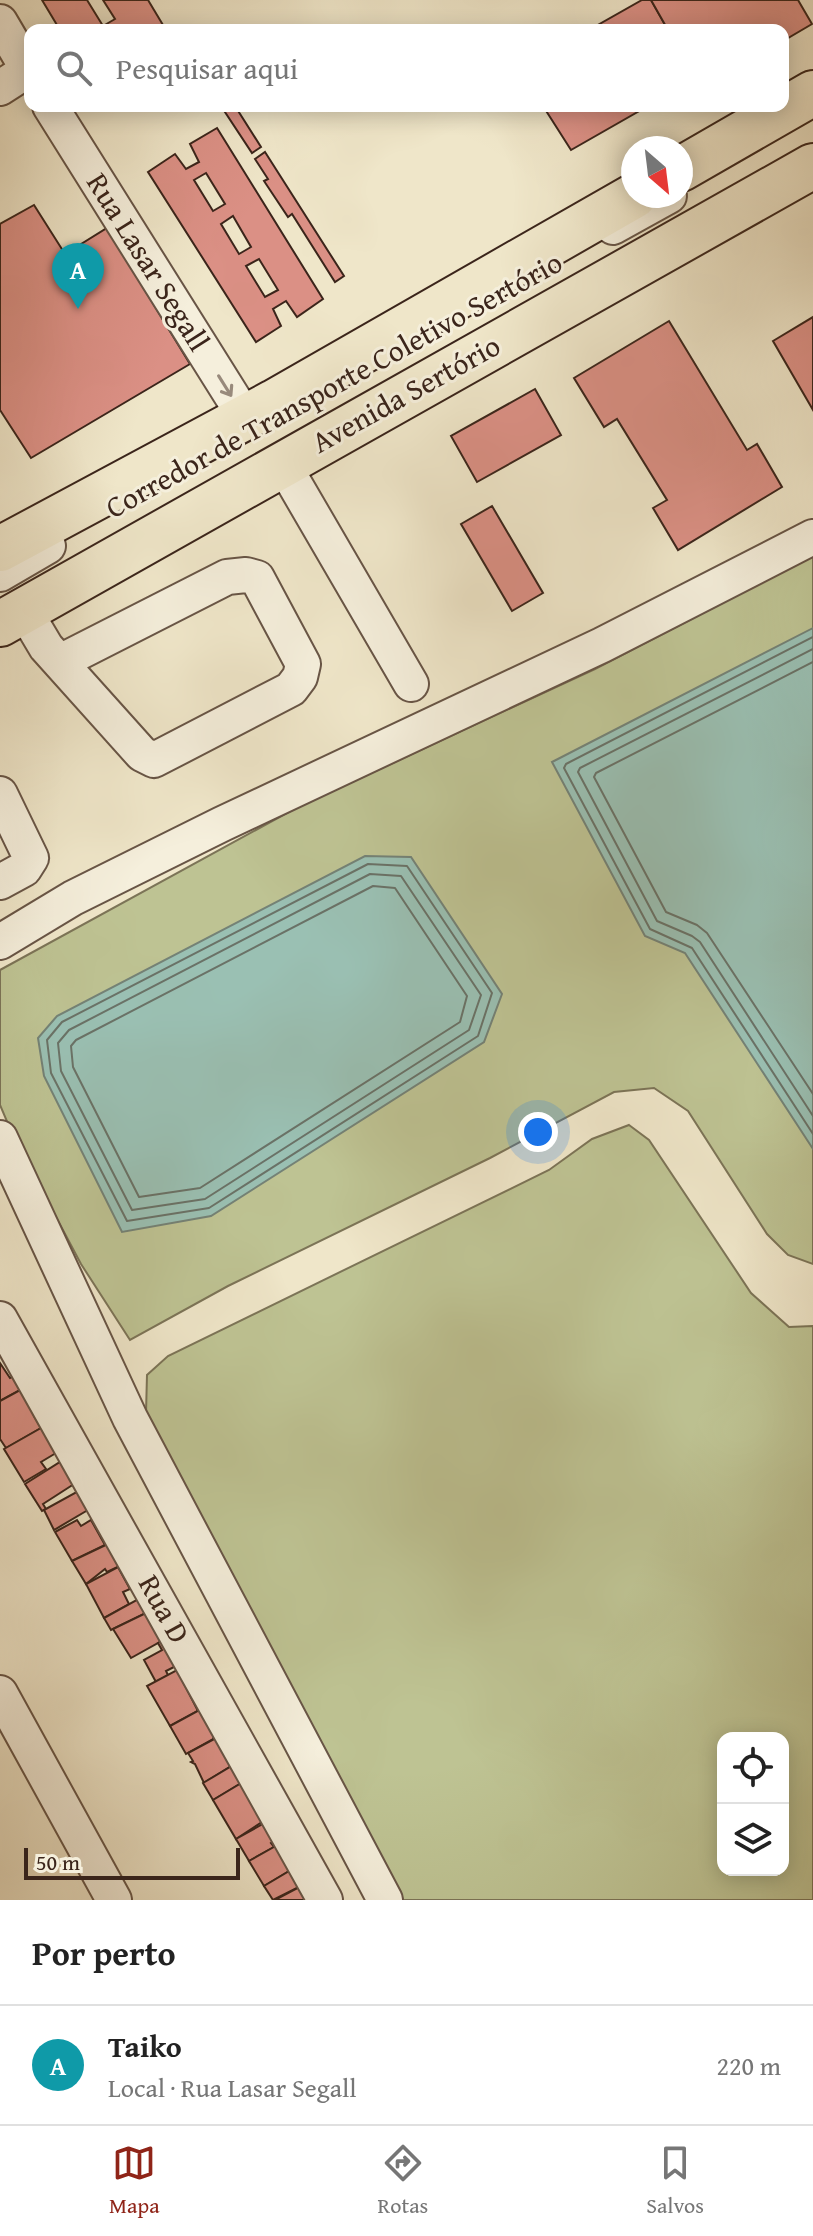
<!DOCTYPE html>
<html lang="pt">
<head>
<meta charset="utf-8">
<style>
	body { margin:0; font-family:"Gentium Book Plus",serif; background:#f6f6f6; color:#222 }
	.controls { position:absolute; right:24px; bottom:24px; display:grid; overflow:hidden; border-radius:16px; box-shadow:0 4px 20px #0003 }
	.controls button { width:72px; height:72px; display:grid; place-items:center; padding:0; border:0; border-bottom:2px solid #e0e0e0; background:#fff; color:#222; font:40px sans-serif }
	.compass { position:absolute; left:621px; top:136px; width:72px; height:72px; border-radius:50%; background:#fff; box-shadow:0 4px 20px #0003; rotate:152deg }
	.scale { position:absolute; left:24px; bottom:20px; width:216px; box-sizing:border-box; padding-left:8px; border:4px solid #3b251b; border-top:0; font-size:22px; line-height:28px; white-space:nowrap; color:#3b251b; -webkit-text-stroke:6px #f5efdc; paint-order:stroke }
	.you { position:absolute; left:538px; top:1132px; width:28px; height:28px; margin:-20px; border:6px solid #fff; border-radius:50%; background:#1a73e8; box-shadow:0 0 0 12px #1a73e833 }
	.badge { display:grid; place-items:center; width:52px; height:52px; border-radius:50%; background:#8f2418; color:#fff; font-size:26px; font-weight:700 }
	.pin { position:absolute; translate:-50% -66px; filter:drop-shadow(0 2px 4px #0008) }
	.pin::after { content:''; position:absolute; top:42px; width:28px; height:24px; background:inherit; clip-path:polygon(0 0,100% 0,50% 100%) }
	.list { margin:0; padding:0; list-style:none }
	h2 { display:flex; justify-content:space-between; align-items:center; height:104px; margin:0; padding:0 32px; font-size:34px }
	h2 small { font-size:26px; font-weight:400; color:#767676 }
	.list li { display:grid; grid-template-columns:52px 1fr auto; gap:24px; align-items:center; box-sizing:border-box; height:120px; padding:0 32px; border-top:2px solid #e0e0e0 }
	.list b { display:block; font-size:30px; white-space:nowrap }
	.list p { margin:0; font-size:26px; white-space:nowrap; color:#767676 }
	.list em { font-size:26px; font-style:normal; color:#767676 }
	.icon { flex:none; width:44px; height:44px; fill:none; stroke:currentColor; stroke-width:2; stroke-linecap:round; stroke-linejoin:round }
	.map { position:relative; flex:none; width:813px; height:1900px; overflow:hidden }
	.search { position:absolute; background:#fff; box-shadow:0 4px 20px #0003; left:24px; right:24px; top:24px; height:88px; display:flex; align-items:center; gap:20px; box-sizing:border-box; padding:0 28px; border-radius:16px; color:#767676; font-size:30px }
	.sheet { height:224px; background:#fff }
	nav { display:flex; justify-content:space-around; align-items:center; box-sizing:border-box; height:112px; border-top:2px solid #e0e0e0; background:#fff; font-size:22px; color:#767676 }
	nav a { display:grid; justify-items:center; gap:4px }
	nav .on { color:#8f2418 }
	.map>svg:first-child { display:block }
	.green { fill:#bec393; stroke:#7c7457; stroke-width:2; fill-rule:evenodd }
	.water { fill:#9ac0b3; stroke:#748276; stroke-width:2 }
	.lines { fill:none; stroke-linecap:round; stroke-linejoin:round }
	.shore { stroke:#6a7267; stroke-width:2 }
	.building { fill:#db9085; stroke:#3b251b; stroke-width:2; fill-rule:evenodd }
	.minor-casing { stroke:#685546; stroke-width:38 }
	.major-casing { stroke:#3b251b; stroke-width:48 }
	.minor { stroke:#f5efdc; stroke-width:34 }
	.major { stroke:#efe6c9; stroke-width:44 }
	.oneway { stroke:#988a7c }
	.labels { text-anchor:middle; stroke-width:6; stroke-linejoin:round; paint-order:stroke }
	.street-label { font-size:30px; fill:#3b251b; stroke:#f5efdc }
</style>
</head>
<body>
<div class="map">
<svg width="813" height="1900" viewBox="0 0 813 1900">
	<rect width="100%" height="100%" fill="#efe6c9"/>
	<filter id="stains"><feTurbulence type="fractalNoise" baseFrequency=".0025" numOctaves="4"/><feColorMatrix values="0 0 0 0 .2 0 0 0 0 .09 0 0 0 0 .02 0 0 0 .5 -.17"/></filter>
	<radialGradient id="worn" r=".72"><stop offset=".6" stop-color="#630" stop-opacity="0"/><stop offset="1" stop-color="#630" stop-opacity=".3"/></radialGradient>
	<g class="green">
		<path d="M813 556V1264L788 1255 767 1234 688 1111 654 1088 614 1092 490 1158 228 1286 130 1340 81 1264 14 1138 0 1105V970L296 808 595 669Z"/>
		<path d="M629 1125 649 1140 751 1293 789 1327 813 1326V1900H401L146 1413 147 1375 168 1356 549 1170 592 1139ZM723 1738H783V1870H723Z"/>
	</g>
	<g class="water">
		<path d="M813 628V1149L685 953 645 936 552 762Z"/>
		<path d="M365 856 411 857 502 994 484 1042 211 1216 122 1232 44 1076 38 1038 57 1016Z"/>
	</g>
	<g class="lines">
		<g class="shore">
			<path d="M813 637 566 764 564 768 650 929 692 948 813 1134"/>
			<path d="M813 649 580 768 578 772 657 921 692 936 700 942 813 1116"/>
			<path d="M813 662 596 773 594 777 666 912 697 925 707 933 813 1094"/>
			<path d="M368 864 407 866 492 993 478 1036 209 1208 127 1221 51 1073 47 1040 62 1022Z"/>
			<path d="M370 874 401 876 481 995 469 1030 205 1199 132 1210 61 1071 58 1043 69 1030Z"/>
			<path d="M373 886 395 888 467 996 460 1022 200 1188 139 1197 73 1067 71 1046 76 1040Z"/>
		</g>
	</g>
	<g class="building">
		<path d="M42 0H87L103 26 115 19 103 0H148L166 30H60Z"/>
		<path d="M642 0H651L668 30H589Z"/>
		<path d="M651 0H798L812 24 783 41V30H668Z"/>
		<path d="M221 106H235L261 147 252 153Z"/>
		<path d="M543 106H648L571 150Z"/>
		<path d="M217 128 323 299 297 317 286 301 273 309 281 326 256 342 148 172 175 154 186 169 199 162 190 144ZM206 173 225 204 213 211 194 180ZM233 216 251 247 239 254 221 224ZM259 259 278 290 265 297 246 266Z"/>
		<path d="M265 152 344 276 335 282 292 214 288 217 264 181 268 179 255 159Z"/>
		<path d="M34 205 65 254 107 228 190 364 31 458 0 410V224Z"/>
		<path d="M813 317V410L773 341Z"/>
		<path d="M669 321 747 450 757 444 782 487 678 550 653 508 667 500 617 419 604 427 574 378Z"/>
		<path d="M535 389 561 435 477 482 451 436Z"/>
		<path d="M492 506 543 593 512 611 461 524Z"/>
		<path d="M0 1363 10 1378 14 1376 22 1389 0 1401Z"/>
		<path d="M22 1389 37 1414 34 1416 41 1428 6 1448 0 1439V1401Z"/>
		<path d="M41 1428 56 1453 41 1462 46 1469 24 1482 4 1449Z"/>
		<path d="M60 1462 74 1484 43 1504 46 1509 42 1511 25 1484Z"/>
		<path d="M82 1489 93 1507 54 1530 44 1510Z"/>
		<path d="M77 1520 81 1526 91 1520 105 1545 72 1561 55 1532Z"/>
		<path d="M112 1542 124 1564 107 1572 105 1569 86 1584 72 1561Z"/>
		<path d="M118 1567 130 1589 123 1592 129 1604 104 1618 86 1584Z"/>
		<path d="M142 1597 150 1611 111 1630 104 1618Z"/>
		<path d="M150 1611 165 1639 131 1658 113 1629Z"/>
		<path d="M165 1639 176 1666 166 1671 168 1675 156 1682 144 1660 162 1650 158 1643Z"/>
		<path d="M177 1670 198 1711 170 1726 147 1686Z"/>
		<path d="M203 1708 214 1736 213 1739 186 1754 170 1726Z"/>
		<path d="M216 1738 231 1766 204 1783 195 1764 191 1762 193 1761 188 1753Z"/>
		<path d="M235 1764 245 1781 213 1800 203 1783Z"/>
		<path d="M243 1782 265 1820 236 1839 213 1800Z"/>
		<path d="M268 1821 279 1839 271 1843 274 1847 249 1861 236 1839Z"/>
		<path d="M281 1843 296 1867 264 1886 249 1861Z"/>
		<path d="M296 1867 305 1884 273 1900 264 1886Z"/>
		<path d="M305 1884 311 1900H275Z"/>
	</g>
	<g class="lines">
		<defs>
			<g id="minor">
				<path d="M0 22 30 73"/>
				<path d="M0 88 28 70"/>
				<path d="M50 106 245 417"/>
				<path d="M613 227 669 196"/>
				<path d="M283 464 411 684"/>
				<path d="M0 574 48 546"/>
				<path d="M24 610 46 647 142 754 154 760 291 689 300 677 303 664 257 578 246 575 227 577 60 662"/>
				<path d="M0 794 31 858 24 869 0 882"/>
				<path d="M0 942 73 898 222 824 602 645 813 537"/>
				<path d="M0 1138 130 1418 385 1900"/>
				<path d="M0 1319 325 1900"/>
				<path d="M0 1693 114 1900"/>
			</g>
			<g id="major">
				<path d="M681 169 813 93"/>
				<path d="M0 549 274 402 634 196"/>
				<path d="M0 624 813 166"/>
			</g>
		</defs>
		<use href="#minor" class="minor-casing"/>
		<use href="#major" class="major-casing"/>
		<use href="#minor" class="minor"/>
		<use href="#major" class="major"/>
	</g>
	<defs><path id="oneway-shaft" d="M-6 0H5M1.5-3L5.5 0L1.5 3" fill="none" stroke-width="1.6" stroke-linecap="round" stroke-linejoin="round" transform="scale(2)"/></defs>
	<use class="oneway" href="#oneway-shaft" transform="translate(225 386) rotate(58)"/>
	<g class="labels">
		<g class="street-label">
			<text transform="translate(148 262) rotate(58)" y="10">Rua Lasar Segall</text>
			<text transform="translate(334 385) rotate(-29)" y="10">Corredor de Transporte Coletivo Sertório</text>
			<text transform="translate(406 394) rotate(-29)" y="10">Avenida Sertório</text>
			<text transform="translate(164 1609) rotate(61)" y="10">Rua D</text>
		</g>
	</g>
	<rect width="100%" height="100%" filter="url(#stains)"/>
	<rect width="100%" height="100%" fill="url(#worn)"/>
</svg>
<div class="controls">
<button><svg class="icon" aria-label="locate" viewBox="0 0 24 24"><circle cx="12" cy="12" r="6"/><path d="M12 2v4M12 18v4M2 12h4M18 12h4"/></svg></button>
<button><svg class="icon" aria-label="layers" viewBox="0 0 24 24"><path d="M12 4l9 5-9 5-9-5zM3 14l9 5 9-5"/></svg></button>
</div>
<svg class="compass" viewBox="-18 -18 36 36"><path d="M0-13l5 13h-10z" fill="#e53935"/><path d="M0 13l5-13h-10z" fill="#767676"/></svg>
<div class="scale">50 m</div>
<div class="you"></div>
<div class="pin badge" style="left:78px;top:309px;background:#0f9aa8">A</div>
<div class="search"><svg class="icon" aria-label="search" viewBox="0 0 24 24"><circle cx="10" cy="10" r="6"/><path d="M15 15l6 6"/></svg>Pesquisar aqui</div>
</div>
<section class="sheet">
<h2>Por perto<small></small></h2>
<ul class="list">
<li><span class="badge" style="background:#0f9aa8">A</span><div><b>Taiko</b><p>Local · Rua Lasar Segall</p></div><em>220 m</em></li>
</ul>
</section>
<nav>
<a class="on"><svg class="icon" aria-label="map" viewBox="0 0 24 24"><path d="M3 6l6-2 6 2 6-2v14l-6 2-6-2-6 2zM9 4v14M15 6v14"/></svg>Mapa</a>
<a><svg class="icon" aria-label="directions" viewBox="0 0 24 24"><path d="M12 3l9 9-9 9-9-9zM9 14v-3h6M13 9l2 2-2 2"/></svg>Rotas</a>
<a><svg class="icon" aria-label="saved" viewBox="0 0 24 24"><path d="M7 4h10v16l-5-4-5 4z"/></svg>Salvos</a>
</nav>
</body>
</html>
